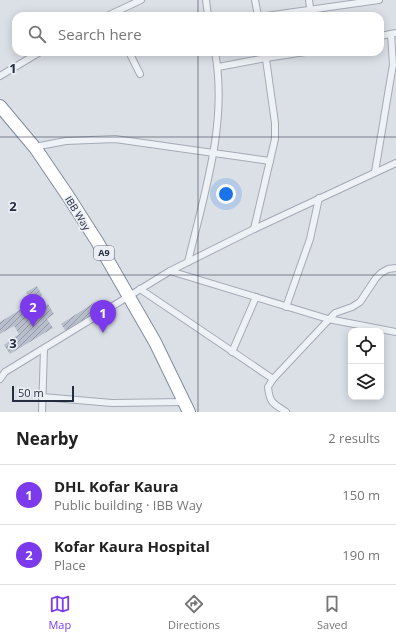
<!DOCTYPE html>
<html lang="en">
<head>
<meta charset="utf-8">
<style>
	body { margin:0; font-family:"Open Sans",sans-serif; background:#f6f6f6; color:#222 }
	.controls { position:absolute; right:12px; bottom:12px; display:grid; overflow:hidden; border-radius:8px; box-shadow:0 2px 10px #0003 }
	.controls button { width:36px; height:36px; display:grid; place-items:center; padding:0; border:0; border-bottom:1px solid #e0e0e0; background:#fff; color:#222; font:20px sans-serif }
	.scale { position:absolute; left:12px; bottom:10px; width:62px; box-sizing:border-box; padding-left:4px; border:2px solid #242d3f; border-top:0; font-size:11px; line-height:14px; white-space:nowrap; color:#242d3f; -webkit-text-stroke:3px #ebeff5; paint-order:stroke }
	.you { position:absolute; left:226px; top:194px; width:14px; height:14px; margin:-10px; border:3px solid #fff; border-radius:50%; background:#1a73e8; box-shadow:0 0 0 6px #1a73e833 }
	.badge { display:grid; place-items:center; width:26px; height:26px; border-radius:50%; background:#7c3aed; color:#fff; font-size:13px; font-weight:700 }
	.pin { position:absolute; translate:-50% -33px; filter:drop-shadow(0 1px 2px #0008) }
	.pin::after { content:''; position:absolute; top:21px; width:14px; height:12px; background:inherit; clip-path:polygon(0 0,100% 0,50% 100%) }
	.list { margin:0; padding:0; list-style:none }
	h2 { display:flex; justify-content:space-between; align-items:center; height:52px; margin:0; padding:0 16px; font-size:17px }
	h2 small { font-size:13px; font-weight:400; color:#767676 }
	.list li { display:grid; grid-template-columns:26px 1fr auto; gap:12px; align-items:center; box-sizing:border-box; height:60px; padding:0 16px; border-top:1px solid #e0e0e0 }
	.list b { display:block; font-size:15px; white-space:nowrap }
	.list p { margin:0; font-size:13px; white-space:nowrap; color:#767676 }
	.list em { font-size:13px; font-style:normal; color:#767676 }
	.icon { flex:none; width:22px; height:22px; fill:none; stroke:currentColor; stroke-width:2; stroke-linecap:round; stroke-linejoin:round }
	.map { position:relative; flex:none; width:396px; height:412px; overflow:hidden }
	.search { position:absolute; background:#fff; box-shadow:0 2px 10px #0003; left:12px; right:12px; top:12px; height:44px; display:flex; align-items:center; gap:10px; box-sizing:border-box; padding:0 14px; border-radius:12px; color:#767676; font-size:15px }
	.sheet { height:172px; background:#fff }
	nav { display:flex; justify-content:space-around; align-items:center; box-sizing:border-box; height:56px; border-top:1px solid #e0e0e0; background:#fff; font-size:11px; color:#767676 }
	nav a { display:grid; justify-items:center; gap:2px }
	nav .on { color:#7c3aed }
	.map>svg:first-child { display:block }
	.building { fill:url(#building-hatch) }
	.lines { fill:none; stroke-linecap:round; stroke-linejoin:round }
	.street-casing { stroke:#a4aab5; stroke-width:8 }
	.highway-casing { stroke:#818c9f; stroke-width:14 }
	.street { stroke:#eef1f5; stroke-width:6 }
	.highway { stroke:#fff; stroke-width:12 }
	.grid { fill:none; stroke:#242d3f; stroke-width:1; stroke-opacity:0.55 }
	.labels { text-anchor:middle; stroke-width:3.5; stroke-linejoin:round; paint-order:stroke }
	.shield { fill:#ebeff5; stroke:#606776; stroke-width:1 }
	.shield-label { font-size:9px; font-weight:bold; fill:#242d3f }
	.street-label { font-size:10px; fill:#242d3f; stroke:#ebeff5 }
	.grid-label { font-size:13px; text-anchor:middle; font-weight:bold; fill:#242d3f; stroke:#ebeff5; stroke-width:3.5; stroke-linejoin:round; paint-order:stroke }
</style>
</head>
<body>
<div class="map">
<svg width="396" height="412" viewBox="0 0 396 412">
	<defs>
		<pattern id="building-hatch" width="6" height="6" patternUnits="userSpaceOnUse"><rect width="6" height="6" fill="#b8becb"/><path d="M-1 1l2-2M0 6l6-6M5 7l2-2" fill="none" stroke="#959ba6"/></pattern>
	</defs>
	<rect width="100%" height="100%" fill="#dbe0e7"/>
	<g class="building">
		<path d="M37 286 42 295 31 301 26 292Z"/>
		<path d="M36 300 41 308 48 304 54 314 47 319 53 328 10 354 4 345 19 334 14 326 0 334V322Z"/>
		<path d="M95 302 101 311 67 333 61 324Z"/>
	</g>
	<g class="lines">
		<defs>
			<g id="street">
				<path d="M206 0 208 16"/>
				<path d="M255 0 258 16"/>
				<path d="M309 0 311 16"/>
				<path d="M107 16 141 0"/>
				<path d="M266 16 379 0"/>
				<path d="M380 36 396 33"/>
				<path d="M129 52 140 74"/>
				<path d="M218 67 266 58 305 52"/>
				<path d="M0 76 40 52"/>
				<path d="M34 147 66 141 115 139 270 161"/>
				<path d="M375 172 391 76 393 65 391 34"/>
				<path d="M254 229 275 139V123L265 52"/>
				<path d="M188 262C204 194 228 123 215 52"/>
				<path d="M170 271 328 319 396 332"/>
				<path d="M140 289 273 379"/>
				<path d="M286 307 310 239 319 198"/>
				<path d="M232 352 256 297"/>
				<path d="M0 379 5 372 170 271 254 229 396 163"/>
				<path d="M42 397 112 403 184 402"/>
				<path d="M42 412 44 349"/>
				<path d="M286 412C274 403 270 405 268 387L273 379 335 313 352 307 360 302 376 278 381 273 388 269 396 268"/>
			</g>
			<path id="highway" d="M0 106 36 149 68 196 98 243 155 342 189 412"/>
		</defs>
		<use href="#street" class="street-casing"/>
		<use href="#highway" class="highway-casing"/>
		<use href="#street" class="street"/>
		<use href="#highway" class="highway"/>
	</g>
	<path class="grid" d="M198 0V16M198 52V412M0 137H396M0 275H396"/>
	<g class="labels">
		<rect class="shield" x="94" y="246" width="20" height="14" rx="3"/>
		<g class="shield-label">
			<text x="104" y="256">A9</text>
		</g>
		<g class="street-label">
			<text transform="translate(78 213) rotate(58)" y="4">IBB Way</text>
		</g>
	</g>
	<g class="grid-label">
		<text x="13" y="73">1</text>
		<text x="13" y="211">2</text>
		<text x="13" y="348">3</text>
	</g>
</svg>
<div class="controls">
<button><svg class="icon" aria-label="locate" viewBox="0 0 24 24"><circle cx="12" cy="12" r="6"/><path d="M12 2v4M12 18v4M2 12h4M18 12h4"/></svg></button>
<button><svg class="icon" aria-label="layers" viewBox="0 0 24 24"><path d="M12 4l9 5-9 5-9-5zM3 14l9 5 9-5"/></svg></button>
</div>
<div class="scale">50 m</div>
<div class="you"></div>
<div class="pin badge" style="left:103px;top:333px">1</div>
<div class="pin badge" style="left:33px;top:327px">2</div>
<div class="search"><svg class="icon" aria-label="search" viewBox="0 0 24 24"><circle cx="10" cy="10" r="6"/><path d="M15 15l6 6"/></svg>Search here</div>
</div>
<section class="sheet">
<h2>Nearby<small>2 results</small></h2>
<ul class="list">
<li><span class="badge">1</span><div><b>DHL Kofar Kaura</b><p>Public building · IBB Way</p></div><em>150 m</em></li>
<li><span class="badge">2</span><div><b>Kofar Kaura Hospital</b><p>Place</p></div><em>190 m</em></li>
</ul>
</section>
<nav>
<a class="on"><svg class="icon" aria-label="map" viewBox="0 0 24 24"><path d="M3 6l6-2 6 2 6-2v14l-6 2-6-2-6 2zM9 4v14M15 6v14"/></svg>Map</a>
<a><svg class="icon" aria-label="directions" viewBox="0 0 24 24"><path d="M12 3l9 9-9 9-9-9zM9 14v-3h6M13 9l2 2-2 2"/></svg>Directions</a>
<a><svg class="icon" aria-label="saved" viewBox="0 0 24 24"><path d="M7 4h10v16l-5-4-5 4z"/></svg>Saved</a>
</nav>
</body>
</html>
